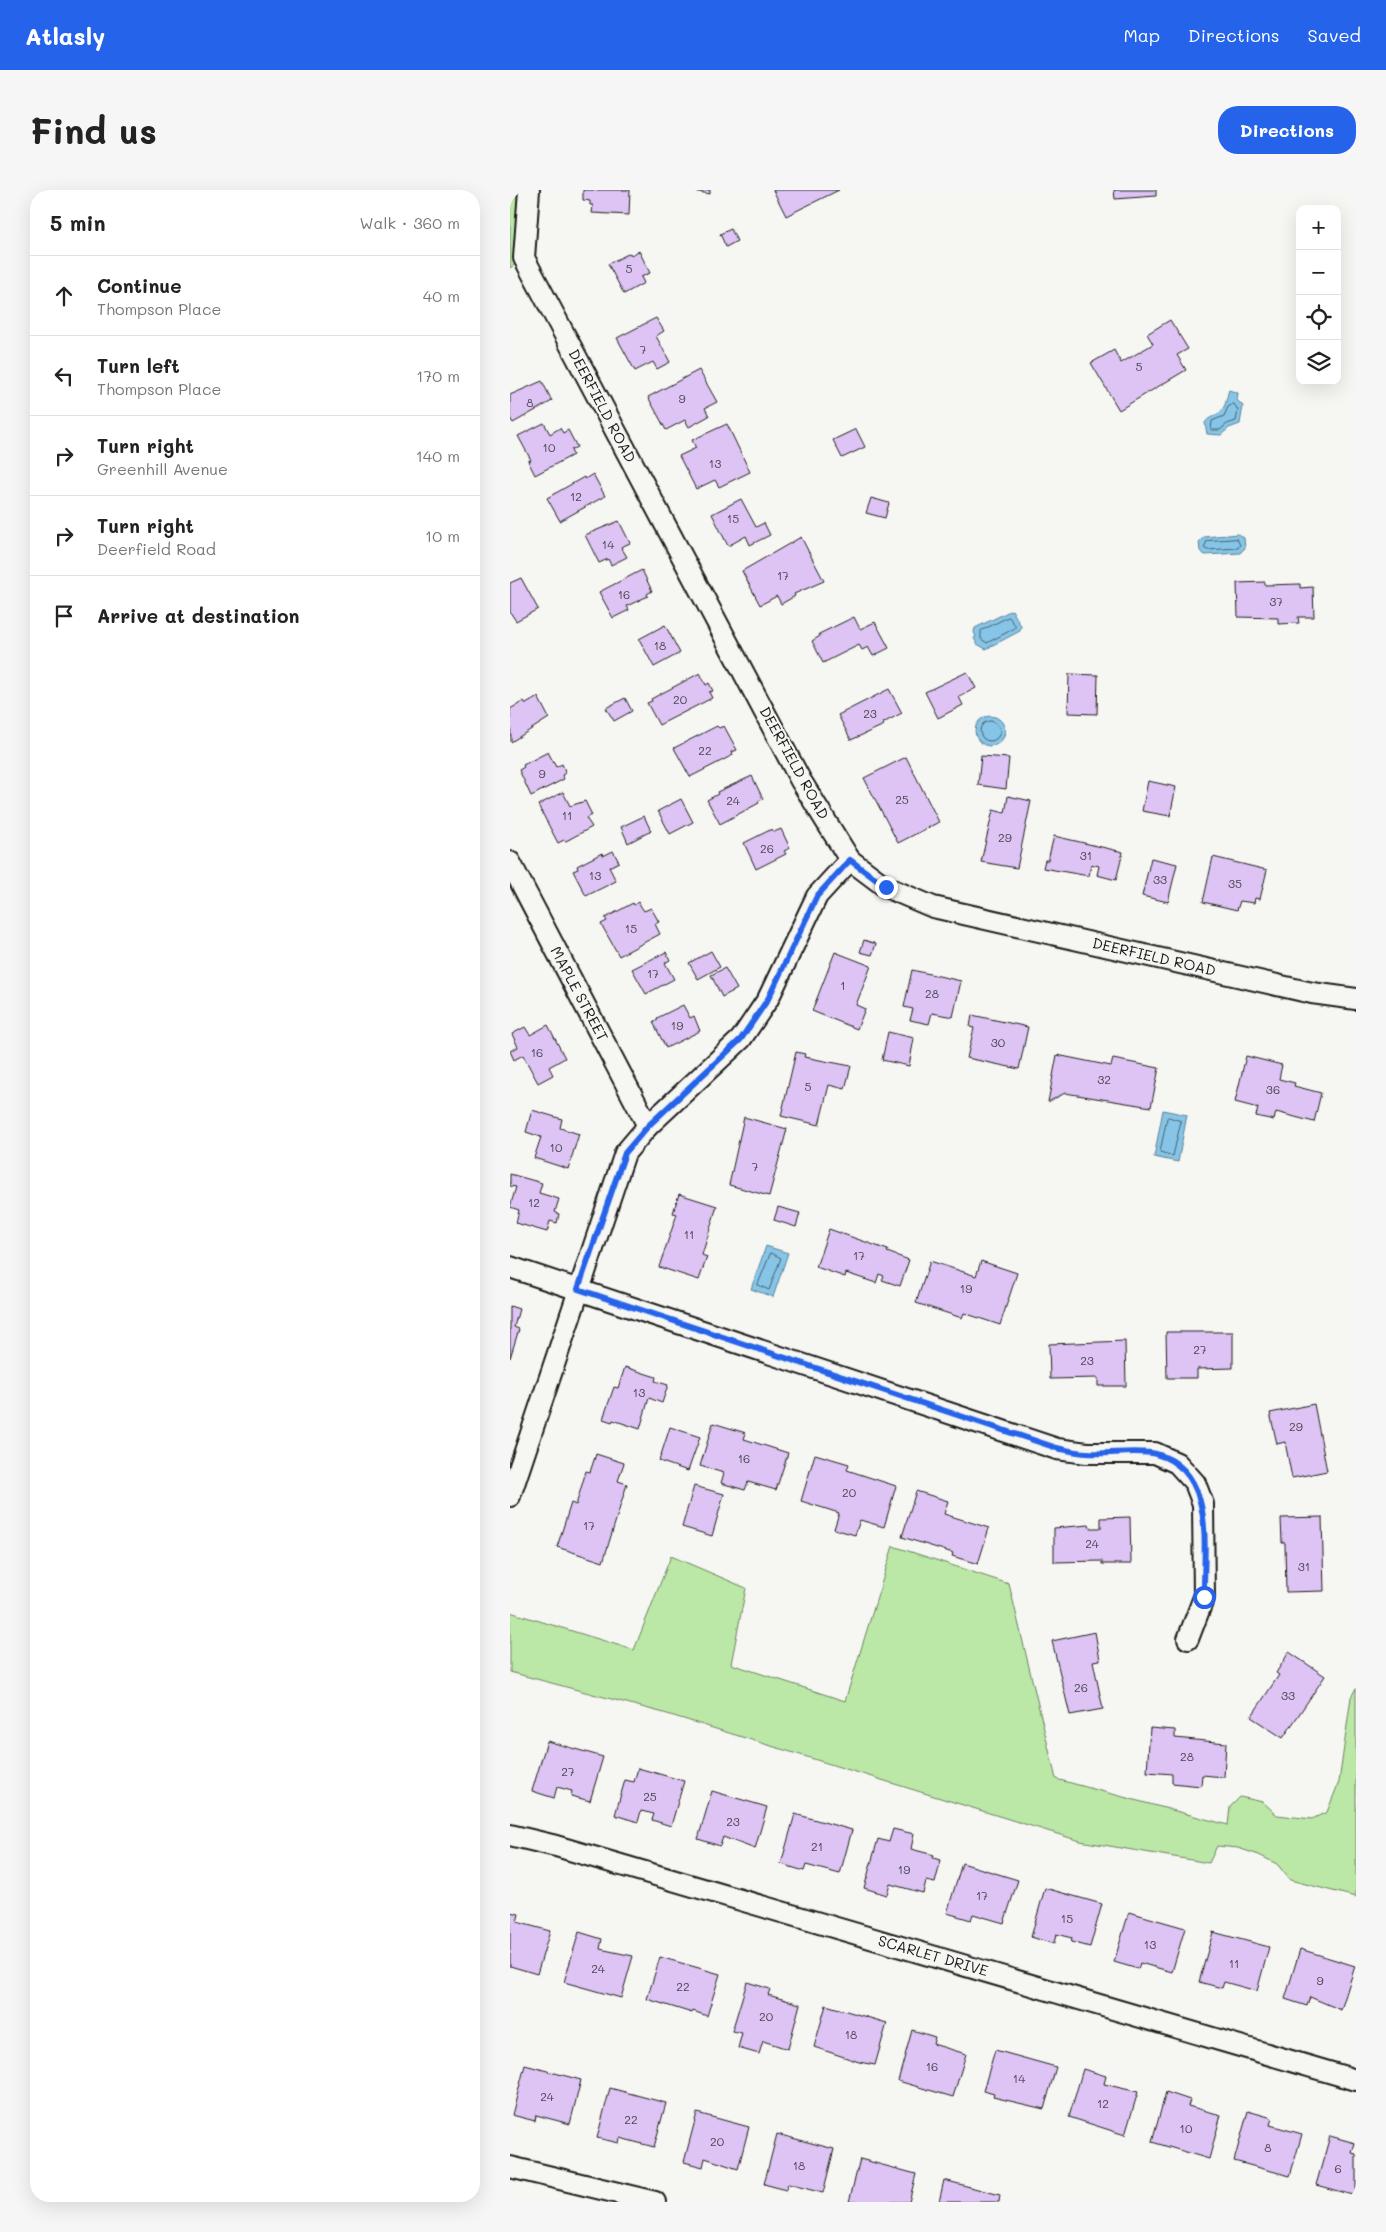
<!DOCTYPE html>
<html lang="en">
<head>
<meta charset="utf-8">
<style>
	body { margin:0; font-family:Mali,sans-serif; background:#f6f6f6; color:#222 }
	.controls { position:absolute; right:15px; top:15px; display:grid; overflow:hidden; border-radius:10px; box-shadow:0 5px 20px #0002 }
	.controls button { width:45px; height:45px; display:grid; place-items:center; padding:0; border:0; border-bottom:1px solid #e0e0e0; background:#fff; color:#222; font:25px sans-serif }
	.stop { position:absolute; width:15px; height:15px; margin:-11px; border:4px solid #2563eb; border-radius:50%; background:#fff }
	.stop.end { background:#2563eb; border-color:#fff; box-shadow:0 1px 5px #0008 }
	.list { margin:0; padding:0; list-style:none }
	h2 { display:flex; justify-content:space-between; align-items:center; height:65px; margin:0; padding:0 20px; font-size:21px }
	h2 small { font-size:16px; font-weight:400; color:#767676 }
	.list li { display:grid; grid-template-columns:32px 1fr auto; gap:15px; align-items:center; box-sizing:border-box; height:80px; padding:0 20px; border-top:1px solid #e0e0e0 }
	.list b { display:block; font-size:19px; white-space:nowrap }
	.list p { margin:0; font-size:16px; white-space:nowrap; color:#767676 }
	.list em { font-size:16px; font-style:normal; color:#767676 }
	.icon { flex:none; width:28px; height:28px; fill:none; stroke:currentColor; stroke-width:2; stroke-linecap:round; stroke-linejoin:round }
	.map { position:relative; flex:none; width:846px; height:2012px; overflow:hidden; border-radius:20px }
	header { display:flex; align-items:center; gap:30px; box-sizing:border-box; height:70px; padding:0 25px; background:#2563eb; color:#fff }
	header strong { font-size:24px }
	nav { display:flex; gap:28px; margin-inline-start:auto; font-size:18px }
	.intro { display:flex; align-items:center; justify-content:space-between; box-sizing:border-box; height:120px; padding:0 30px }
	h1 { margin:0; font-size:35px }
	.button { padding:12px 22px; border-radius:20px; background:#2563eb; color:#fff; font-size:18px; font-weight:700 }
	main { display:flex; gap:30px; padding:0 30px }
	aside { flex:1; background:#fff; border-radius:20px; box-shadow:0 5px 20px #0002 }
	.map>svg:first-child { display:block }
	.green { fill:#bbe8a6; stroke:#6c8261 }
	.water { fill:#86c5e7; stroke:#5c8196 }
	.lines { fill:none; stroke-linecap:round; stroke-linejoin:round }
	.shore { stroke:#46606d; stroke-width:1 }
	.building { fill:#ddc4f4; stroke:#1c1c1c }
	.minor-casing { stroke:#1c1c1c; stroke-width:24 }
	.minor { stroke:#f6f6f2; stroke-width:20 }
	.route { stroke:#2563eb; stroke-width:6 }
	.labels { text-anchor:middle; stroke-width:4; stroke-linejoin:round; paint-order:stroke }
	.number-label { font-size:12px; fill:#4c4652 }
	.street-label { font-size:15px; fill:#1c1c1c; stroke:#f6f6f2 }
</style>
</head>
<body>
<header>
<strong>Atlasly</strong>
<nav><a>Map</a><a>Directions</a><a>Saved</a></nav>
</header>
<div class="intro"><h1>Find us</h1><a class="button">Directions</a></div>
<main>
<aside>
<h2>5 min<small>Walk · 360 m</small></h2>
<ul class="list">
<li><svg class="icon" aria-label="ahead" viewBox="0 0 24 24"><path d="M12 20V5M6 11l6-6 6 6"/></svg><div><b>Continue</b><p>Thompson Place</p></div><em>40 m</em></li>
<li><svg class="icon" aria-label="left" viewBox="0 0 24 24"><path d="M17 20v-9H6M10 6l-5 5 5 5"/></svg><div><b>Turn left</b><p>Thompson Place</p></div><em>170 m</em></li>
<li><svg class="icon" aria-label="right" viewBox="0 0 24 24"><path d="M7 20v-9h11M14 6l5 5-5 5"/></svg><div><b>Turn right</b><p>Greenhill Avenue</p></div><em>140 m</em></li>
<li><svg class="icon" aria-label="right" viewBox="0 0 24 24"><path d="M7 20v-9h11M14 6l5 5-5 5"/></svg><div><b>Turn right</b><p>Deerfield Road</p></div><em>10 m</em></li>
<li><svg class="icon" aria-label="arrive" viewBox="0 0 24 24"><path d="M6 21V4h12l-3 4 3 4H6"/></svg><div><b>Arrive at destination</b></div></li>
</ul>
</aside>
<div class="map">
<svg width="846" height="2012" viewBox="0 0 846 2012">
	<rect width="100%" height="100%" fill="#f6f6f2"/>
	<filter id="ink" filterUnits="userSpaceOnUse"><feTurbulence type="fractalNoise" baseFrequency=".02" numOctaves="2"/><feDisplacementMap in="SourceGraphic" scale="10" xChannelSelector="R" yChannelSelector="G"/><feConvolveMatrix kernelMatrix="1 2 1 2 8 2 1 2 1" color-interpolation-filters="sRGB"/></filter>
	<g filter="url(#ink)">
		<g class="green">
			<path d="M0 0H19L14 68 0 78Z"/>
			<path d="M383 1356 499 1394 546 1589 718 1635 720 1617 730 1607 753 1612 767 1625 802 1629 817 1622 829 1592 841 1507 846 1498V1707L780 1690 767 1674 749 1665 728 1658 707 1656 699 1673 570 1651 154 1523 0 1482V1422L124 1460 161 1366 236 1398 221 1474 335 1511Z"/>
		</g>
		<g class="water">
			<path d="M719 200 728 203 727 210 733 216 730 234 719 238 711 245 697 244 695 233C699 226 706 227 711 221 717 214 716 208 719 200Z"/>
			<path d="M729 344 734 348 735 358 730 363 695 365 690 361 689 352 694 347Z"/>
			<path d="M502 420 511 436 510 441 476 459 467 454 464 448 466 447 464 442 465 438Z"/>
			<circle cx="480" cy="541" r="15"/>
			<path d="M653 920 677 925 668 972 644 967Z"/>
			<path d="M256 1056 278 1063 263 1107 241 1099Z"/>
		</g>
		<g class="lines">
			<g class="shore">
				<path d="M724 214 728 220 726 231 717 234 710 240H701L702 231 714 226 718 217Z"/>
				<path d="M727 349 730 355 728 358 697 360 694 358 697 351Z"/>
				<path d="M499 427 505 435V438L477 453 471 449V441Z"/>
				<circle cx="480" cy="541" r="10"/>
				<path d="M659 927 671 931 663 966 650 962 657 928Z"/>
				<path d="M261 1063 271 1068 259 1100 248 1095Z"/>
			</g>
		</g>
		<g class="building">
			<path d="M73 0H120L119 25 82 23 83 15H80V11L73 10Z"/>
			<path d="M177 0H200V4Z"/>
			<path d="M263 0H329L276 26Z"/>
			<path d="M604 0H646V6L605 9Z"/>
			<path d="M221 39 227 51 216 57 210 44Z"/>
			<path d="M129 61 140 83 131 87 134 93 114 104 98 74 120 63 121 65Z"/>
			<path d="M146 128 154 141 146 146 160 172 147 179 143 172 125 181 107 148Z"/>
			<path d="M660 130 678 159 667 165 676 180 609 220 581 173 604 160 611 173 643 154 637 144Z"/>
			<path d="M189 180 207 212 195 218 199 226 179 237 175 230 156 240 138 207Z"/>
			<path d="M32 191 42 211 3 233 0 228V205Z"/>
			<path d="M34 233 40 244 50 238 53 243 58 240 67 257 61 260 63 265 25 285 18 271 21 270 8 246Z"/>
			<path d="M217 234 240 282 209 297 205 290 186 299 169 266 186 258 182 250Z"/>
			<path d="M346 239 355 257 332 268 323 250Z"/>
			<path d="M83 284 95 306 50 331 37 308 74 287 75 289Z"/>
			<path d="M361 308 379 313 375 328 356 323Z"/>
			<path d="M231 309 246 337 254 333 260 345 240 355 236 346 218 356 202 324Z"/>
			<path d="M109 331 120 353 111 357 117 367 101 375 98 369 89 373 75 345Z"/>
			<path d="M291 347 314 391 284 404 285 406 271 414 267 406 250 415 232 381Z"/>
			<path d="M132 380 142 401 137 404 138 406 117 416 119 420 103 428 89 402Z"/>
			<path d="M11 388 28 419 6 431 0 422V393Z"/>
			<path d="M755 392V395L790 394V398L803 397 804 427H788L789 433 768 434V428L728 427 727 393Z"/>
			<path d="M344 427 350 439 365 432 379 458 363 466 358 457 352 460 349 455 313 473 302 451 310 446 309 444Z"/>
			<path d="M155 435 170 463 144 477 129 449Z"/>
			<path d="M457 482 466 498 449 507 453 515 428 528 415 502Z"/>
			<path d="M190 483 196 495 199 493 203 501 199 502 202 508 149 535 137 513 142 511 141 509Z"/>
			<path d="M559 484 588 485 587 524 558 523Z"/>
			<path d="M379 499 392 523 373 533 374 535 341 550 328 525Z"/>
			<path d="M28 507 39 528 1 552 0 519 14 511 16 514Z"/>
			<path d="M115 508 122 521 104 531 96 518Z"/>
			<path d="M207 536 209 538 214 536 227 560 222 562 223 565 180 587 164 558Z"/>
			<path d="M38 562 46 577 52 574 56 583 52 585 54 589 21 606 9 580 14 577 13 575Z"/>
			<path d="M471 566 499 568 496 599 468 595Z"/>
			<path d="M396 567 429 632 388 653 354 588Z"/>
			<path d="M242 586 253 609 248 611 249 613 210 634 197 610 208 604 207 602Z"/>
			<path d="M638 591 666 597 660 626 632 621Z"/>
			<path d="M53 602 60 616 75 611 82 625 76 628 82 637 56 651 54 650 48 653 28 615Z"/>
			<path d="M498 606 521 611 507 678 471 672 483 620 495 623Z"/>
			<path d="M171 609 183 632 160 644 148 621Z"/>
			<path d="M134 626 141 641 118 653 111 637Z"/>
			<path d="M262 639 264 642 271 639 280 658 274 661 276 664 246 679 234 653Z"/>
			<path d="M544 646 613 662 606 690 587 685 589 676 581 674 579 686 533 678 535 670H538Z"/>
			<path d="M103 661 109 672 99 677 106 691 76 706 63 681 68 679 67 676 92 663 93 666Z"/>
			<path d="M703 667 757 680 750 709 745 708 744 713 730 711 727 720 693 712Z"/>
			<path d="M641 668 667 674 658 712 632 706Z"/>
			<path d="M128 712 134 721 141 718 149 732 145 734 150 744 109 766 91 734 97 731 95 728 123 713 124 715Z"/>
			<path d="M354 750 366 754 362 765 350 762Z"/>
			<path d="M201 761 210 777 188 789 179 773Z"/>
			<path d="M156 762 160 770 155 773 164 789 136 804 122 779Z"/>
			<path d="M325 762 361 776 346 815 355 819 347 839 302 821Z"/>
			<path d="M215 778 227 799 212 807 201 785Z"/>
			<path d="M402 780 451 791 443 827 422 823 419 834 400 830 403 819 394 817Z"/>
			<path d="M173 815 180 828 184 826 190 841 156 858 143 832 148 830 147 828Z"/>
			<path d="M462 825 518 837 509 879 457 868 464 838 460 837Z"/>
			<path d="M38 835 55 868 39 877 43 885 28 893 13 865 4 870 0 861 8 857 2 844 15 837 20 845Z"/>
			<path d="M378 842 404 848 399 876 372 870Z"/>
			<path d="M286 862 295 864 294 867 341 876 335 899 319 895 309 935 271 926Z"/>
			<path d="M547 865 601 876 603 869 649 878 641 917 555 903 538 912Z"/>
			<path d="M736 866 772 875 769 889 785 893 784 896 811 903 804 932 766 922 764 930 746 926 748 918 725 912Z"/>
			<path d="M22 920 52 929 50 938 69 944 58 979 24 968 31 947 16 942Z"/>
			<path d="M234 927 277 939 259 1006 219 995Z"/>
			<path d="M0 984 32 993 29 1003 49 1009 45 1022 49 1024 47 1033 40 1031 37 1042 6 1033 9 1020 0 1017 6 997 0 996Z"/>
			<path d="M169 1004 207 1016 192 1065 197 1067 189 1090 149 1077 167 1024 163 1023Z"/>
			<path d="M268 1017 290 1023 286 1037 264 1030Z"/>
			<path d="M319 1039 378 1060 377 1062 399 1070 390 1096 372 1090 374 1086 369 1084 366 1093 336 1083 335 1087 306 1077Z"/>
			<path d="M420 1071 466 1086 471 1071 507 1083 490 1135 454 1123 452 1128 406 1113Z"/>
			<path d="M0 1116 9 1119 4 1137 9 1139 0 1168Z"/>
			<path d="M656 1142H723V1178L687 1179V1188H657Z"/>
			<path d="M615 1151 616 1196H588V1188L540 1189 539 1154Z"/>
			<path d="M115 1177 146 1187 145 1191 158 1195 152 1213 139 1208 130 1239 103 1230 102 1232 93 1229 104 1197 108 1198Z"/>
			<path d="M804 1214 817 1281 782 1288 775 1252 767 1254 760 1223Z"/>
			<path d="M203 1233 236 1243 234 1249 278 1263 266 1300 238 1292 235 1300 211 1293 214 1283 190 1276Z"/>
			<path d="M160 1237 190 1247 178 1281 149 1271Z"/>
			<path d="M86 1264 114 1273 108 1291 117 1294 93 1372 47 1357 61 1313 66 1315 76 1281 80 1282Z"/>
			<path d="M305 1264 339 1274 337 1280 386 1296 374 1337 350 1330 345 1345 324 1339 329 1323 291 1311Z"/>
			<path d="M184 1296 214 1304 202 1346 172 1337Z"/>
			<path d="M406 1301 438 1311 434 1324 479 1338 468 1374 442 1366 443 1363 392 1347Z"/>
			<path d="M620 1327 621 1374H592V1371L544 1372V1338L579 1335 580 1338H591V1328Z"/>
			<path d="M812 1327 814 1401 776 1402 775 1353H772L771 1328Z"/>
			<path d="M585 1442 590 1470 583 1471 593 1519 560 1525 542 1451Z"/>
			<path d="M779 1462 815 1486 773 1548 741 1527 769 1485 766 1483Z"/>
			<path d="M640 1538 665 1540V1548L716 1553 714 1587 692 1585 691 1596 662 1593V1584L637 1582Z"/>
			<path d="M37 1551 93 1567 80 1611 61 1606 62 1601 47 1597 44 1608 22 1601Z"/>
			<path d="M128 1578 174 1591 161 1636 142 1630 144 1624 131 1621 128 1632 105 1625 115 1590 124 1592Z"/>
			<path d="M202 1601 257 1617 245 1659 213 1647 210 1656 188 1649Z"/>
			<path d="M285 1624 342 1640 330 1684 296 1675 294 1681 271 1674Z"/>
			<path d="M383 1639 404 1644 401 1659 424 1665 423 1668 431 1670 425 1693 416 1691 413 1703 380 1694 377 1705 354 1698 368 1649 379 1652Z"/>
			<path d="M452 1673 508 1690 494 1733 463 1724 461 1730 437 1723Z"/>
			<path d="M535 1698 592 1714 580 1757 561 1752 562 1748 546 1744 544 1754 521 1747Z"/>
			<path d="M0 1722 9 1724 7 1732 40 1741 27 1784 0 1776Z"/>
			<path d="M619 1722 675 1738 662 1782 630 1773 628 1779 604 1772Z"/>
			<path d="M69 1742 92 1749 90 1759 123 1766 111 1808 54 1792Z"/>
			<path d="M703 1742 759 1757 747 1801 714 1792 712 1798 689 1792Z"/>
			<path d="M790 1759 845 1776 831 1820 800 1807 797 1816 775 1809Z"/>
			<path d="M150 1767 210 1784 197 1826 183 1821 182 1823 137 1809Z"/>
			<path d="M237 1792 260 1799 258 1805 290 1814 278 1859 253 1851 249 1864 228 1858 232 1843 222 1841Z"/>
			<path d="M316 1815 377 1833 365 1875 349 1872 304 1857Z"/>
			<path d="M402 1840 425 1847 423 1854 456 1864 443 1907 388 1891Z"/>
			<path d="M485 1860 546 1877 534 1919 483 1907 484 1904 473 1901Z"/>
			<path d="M15 1875 71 1890 60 1934 26 1925 25 1931 2 1925Z"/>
			<path d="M573 1879 596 1886 594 1894 628 1902 615 1945 559 1927Z"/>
			<path d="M100 1898 156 1913 144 1957 110 1948 109 1953 87 1948Z"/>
			<path d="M656 1902 680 1910 678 1916 711 1925 699 1969 642 1952Z"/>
			<path d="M738 1921 762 1928 760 1935 792 1944 780 1986 724 1971Z"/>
			<path d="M187 1923 239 1937 228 1979 195 1968 193 1977 174 1972Z"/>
			<path d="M267 1944 324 1959 313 2003 278 1994 276 2000 254 1994Z"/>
			<path d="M820 1946 845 1953 842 1963 846 1964V2006L806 1995Z"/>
			<path d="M350 1969 406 1984 399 2012H339Z"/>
			<path d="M434 1990 490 2005 489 2012H429Z"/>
		</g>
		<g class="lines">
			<defs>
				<g id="minor">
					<path d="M19 0 14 68 291 591 340 670 376 697 423 717 802 803 846 809"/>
					<path d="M0 672 138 936"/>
					<path d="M0 1077 547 1259 577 1263H645L667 1273 685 1293 693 1314 694 1407 678 1449"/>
					<path d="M0 1306 115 963 138 936 231 849 258 809 307 706 340 670"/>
					<path d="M0 1645 46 1656 846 1890"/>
					<path d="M0 1977 145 2012"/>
				</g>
			</defs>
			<use href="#minor" class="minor-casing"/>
			<use href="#minor" class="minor"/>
		</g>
	</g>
	<g class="lines" filter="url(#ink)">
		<path class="route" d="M376 697 340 670 307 706 258 809 231 849 138 936 115 963 68 1099 547 1258C557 1260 567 1263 577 1263 596 1265 629 1259 646 1264 707 1281 693 1358 694 1407"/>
	</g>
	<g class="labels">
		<g class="number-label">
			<text x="119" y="83">5</text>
			<text x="133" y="164">7</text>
			<text x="629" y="181">5</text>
			<text x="172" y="213">9</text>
			<text x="20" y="217">8</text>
			<text x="39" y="262">10</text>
			<text x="205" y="278">13</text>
			<text x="66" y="311">12</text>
			<text x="223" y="333">15</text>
			<text x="98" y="359">14</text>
			<text x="273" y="390">17</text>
			<text x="114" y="409">16</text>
			<text x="766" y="416">37</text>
			<text x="150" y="460">18</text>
			<text x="170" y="514">20</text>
			<text x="360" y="528">23</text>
			<text x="195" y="565">22</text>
			<text x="32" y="588">9</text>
			<text x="392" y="614">25</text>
			<text x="223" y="615">24</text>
			<text x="57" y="630">11</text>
			<text x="495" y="652">29</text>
			<text x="257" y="663">26</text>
			<text x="576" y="670">31</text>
			<text x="85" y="690">13</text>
			<text x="650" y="694">33</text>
			<text x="725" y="698">35</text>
			<text x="121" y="743">15</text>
			<text x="143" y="788">17</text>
			<text x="333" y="800">1</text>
			<text x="422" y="808">28</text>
			<text x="167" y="840">19</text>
			<text x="488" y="857">30</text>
			<text x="27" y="867">16</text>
			<text x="594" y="894">32</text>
			<text x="298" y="901">5</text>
			<text x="763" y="904">36</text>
			<text x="46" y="962">10</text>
			<text x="245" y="981">7</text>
			<text x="24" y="1017">12</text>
			<text x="179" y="1049">11</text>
			<text x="349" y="1070">17</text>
			<text x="456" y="1103">19</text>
			<text x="690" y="1164">27</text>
			<text x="577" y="1175">23</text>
			<text x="129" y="1207">13</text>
			<text x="786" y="1241">29</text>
			<text x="234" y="1273">16</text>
			<text x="339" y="1307">20</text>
			<text x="79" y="1340">17</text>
			<text x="582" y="1358">24</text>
			<text x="794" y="1381">31</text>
			<text x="571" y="1502">26</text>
			<text x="778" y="1510">33</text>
			<text x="677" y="1571">28</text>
			<text x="58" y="1586">27</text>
			<text x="140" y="1611">25</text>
			<text x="223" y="1636">23</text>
			<text x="307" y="1661">21</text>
			<text x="394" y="1684">19</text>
			<text x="472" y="1710">17</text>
			<text x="557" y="1733">15</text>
			<text x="640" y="1759">13</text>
			<text x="724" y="1778">11</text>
			<text x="88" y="1783">24</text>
			<text x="810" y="1795">9</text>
			<text x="173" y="1801">22</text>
			<text x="256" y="1831">20</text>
			<text x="341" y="1849">18</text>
			<text x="422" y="1881">16</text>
			<text x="509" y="1893">14</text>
			<text x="37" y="1911">24</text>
			<text x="593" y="1918">12</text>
			<text x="121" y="1934">22</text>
			<text x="676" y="1943">10</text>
			<text x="207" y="1956">20</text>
			<text x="758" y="1962">8</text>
			<text x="289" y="1980">18</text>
			<text x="828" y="1983">6</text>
		</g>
		<g class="street-label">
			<text transform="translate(92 216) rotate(62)" y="5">DEERFIELD ROAD</text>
			<text transform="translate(284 573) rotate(61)" y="5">DEERFIELD ROAD</text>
			<text transform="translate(644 767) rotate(13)" y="5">DEERFIELD ROAD</text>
			<text transform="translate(69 804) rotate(62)" y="5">MAPLE STREET</text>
			<text transform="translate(423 1766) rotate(16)" y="5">SCARLET DRIVE</text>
		</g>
	</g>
</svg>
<div class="controls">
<button>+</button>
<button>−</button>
<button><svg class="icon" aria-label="locate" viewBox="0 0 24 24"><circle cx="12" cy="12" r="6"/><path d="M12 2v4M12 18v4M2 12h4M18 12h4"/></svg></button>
<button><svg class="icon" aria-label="layers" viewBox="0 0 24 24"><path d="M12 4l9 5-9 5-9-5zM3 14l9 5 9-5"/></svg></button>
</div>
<div class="stop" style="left:694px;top:1407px"></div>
<div class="stop end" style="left:376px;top:697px"></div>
</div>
</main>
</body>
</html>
